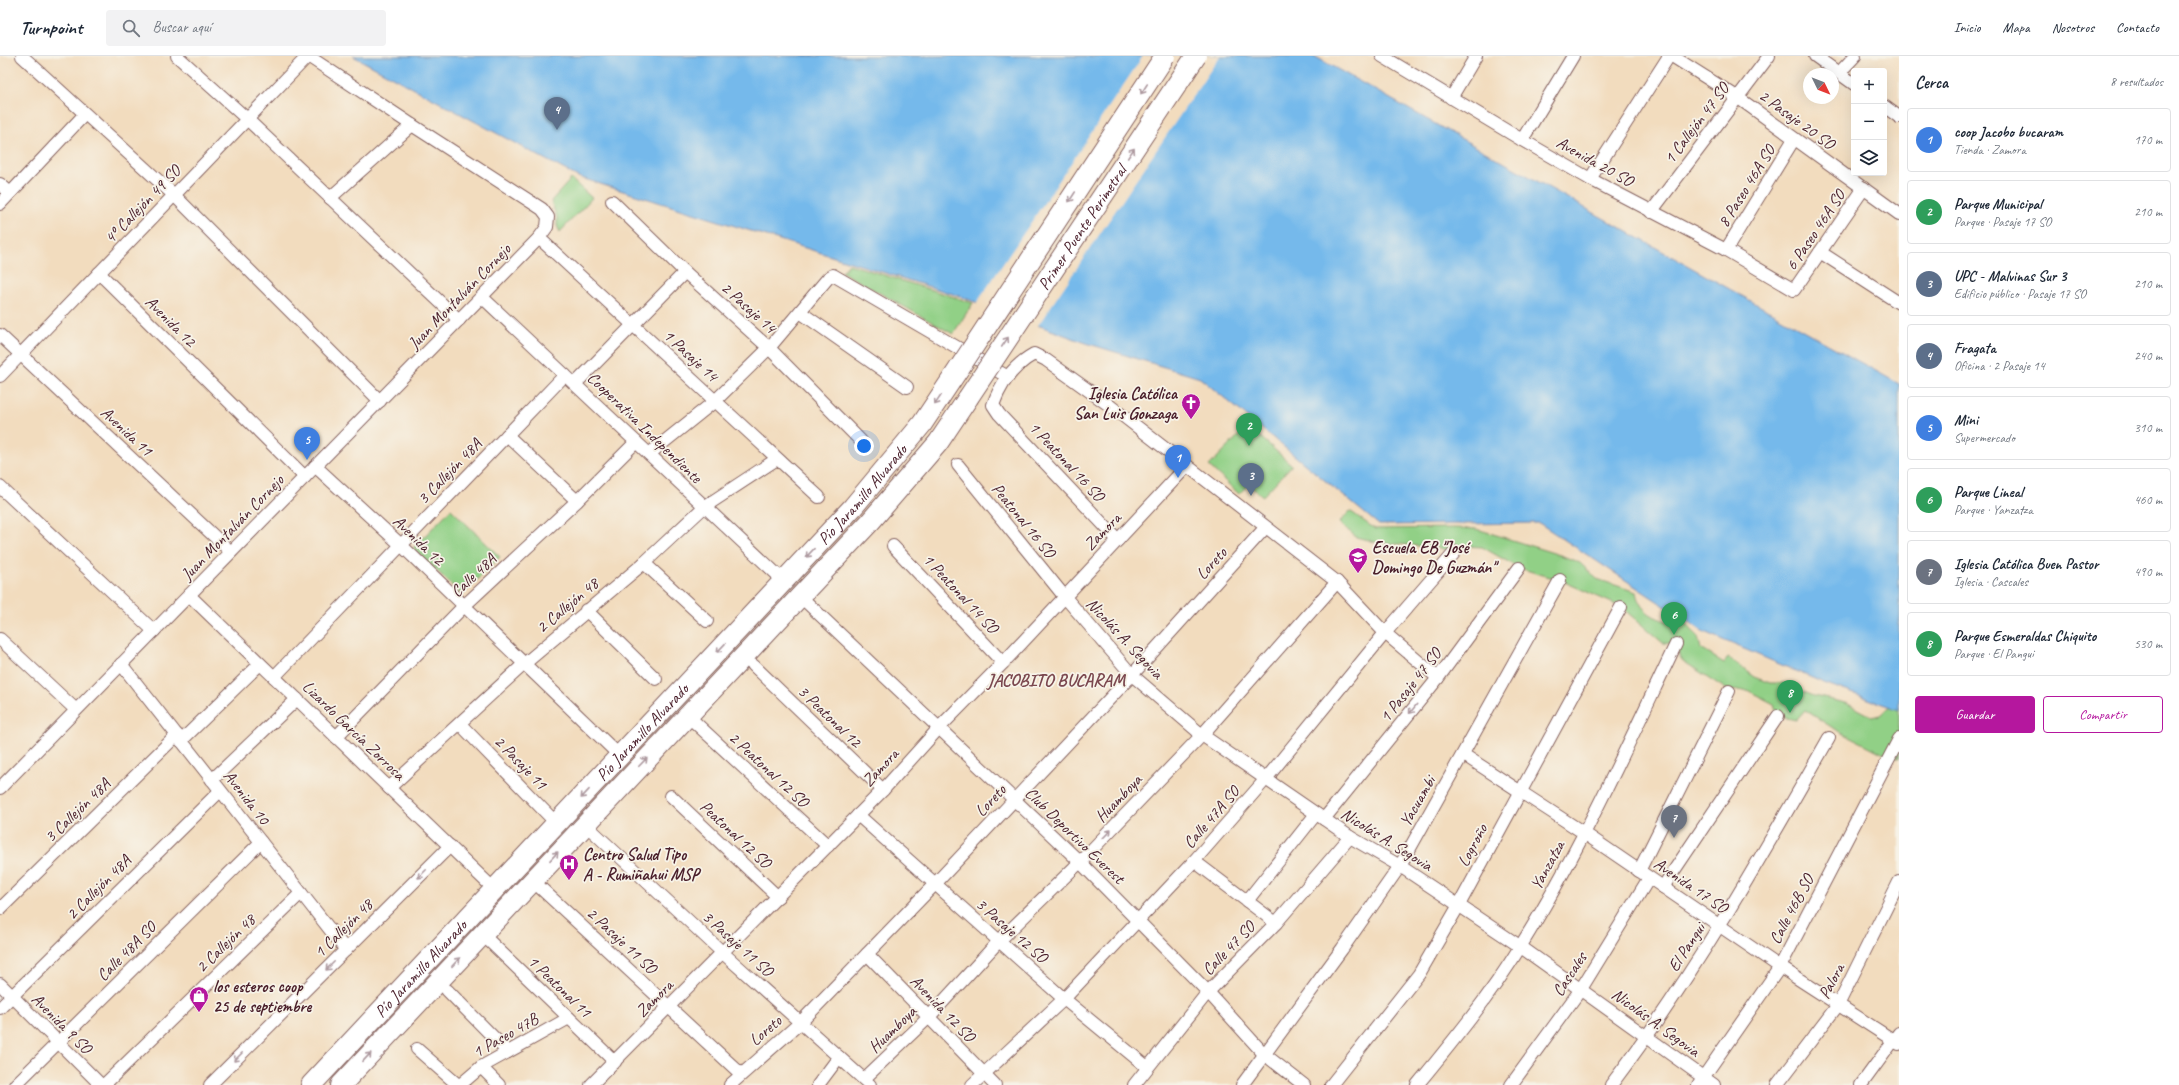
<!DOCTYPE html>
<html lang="es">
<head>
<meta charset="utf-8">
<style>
	body { margin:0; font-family:Caveat,sans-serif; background:#f2f2f3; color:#1f2937 }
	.controls { position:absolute; right:12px; top:12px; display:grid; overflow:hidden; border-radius:4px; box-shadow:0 4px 16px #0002 }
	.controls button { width:36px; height:36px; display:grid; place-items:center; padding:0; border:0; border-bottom:1px solid #e0e1e3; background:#fff; color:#1f2937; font:20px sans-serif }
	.compass { position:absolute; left:1803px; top:12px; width:36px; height:36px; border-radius:50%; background:#fff; box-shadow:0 4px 16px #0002; rotate:133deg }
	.you { position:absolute; left:864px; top:390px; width:14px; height:14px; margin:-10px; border:3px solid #fff; border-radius:50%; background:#1a73e8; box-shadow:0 0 0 6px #1a73e833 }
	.badge { display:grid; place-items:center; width:26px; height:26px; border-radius:50%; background:#b5179e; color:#fff; font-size:13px; font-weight:700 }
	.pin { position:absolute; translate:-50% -33px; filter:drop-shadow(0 1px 2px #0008) }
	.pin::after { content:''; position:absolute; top:21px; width:14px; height:12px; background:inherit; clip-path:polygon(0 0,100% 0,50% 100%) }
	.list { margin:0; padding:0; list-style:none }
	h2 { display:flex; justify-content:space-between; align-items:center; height:52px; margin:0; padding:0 16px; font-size:17px }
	h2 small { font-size:13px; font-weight:400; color:#747a83 }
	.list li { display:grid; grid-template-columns:26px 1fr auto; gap:12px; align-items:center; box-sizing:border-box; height:64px; margin:0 8px 8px; padding:0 8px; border:1px solid #e0e1e3; border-radius:4px }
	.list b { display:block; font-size:15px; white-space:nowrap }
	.list p { margin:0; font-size:13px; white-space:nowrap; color:#747a83 }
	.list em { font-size:13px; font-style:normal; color:#747a83 }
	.actions { display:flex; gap:8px; padding:12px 16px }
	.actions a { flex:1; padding:9px 0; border:1px solid #b5179e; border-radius:4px; text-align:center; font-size:14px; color:#b5179e }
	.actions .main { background:#b5179e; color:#fff }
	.icon { flex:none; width:22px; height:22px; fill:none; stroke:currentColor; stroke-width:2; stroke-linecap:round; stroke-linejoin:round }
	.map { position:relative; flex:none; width:1899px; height:1029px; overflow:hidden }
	header { display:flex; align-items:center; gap:24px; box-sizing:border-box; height:56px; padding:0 20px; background:#fff; border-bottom:1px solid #e0e1e3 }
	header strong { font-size:19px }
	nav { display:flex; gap:22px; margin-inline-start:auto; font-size:14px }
	.search { width:280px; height:36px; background:#f2f2f3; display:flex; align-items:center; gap:10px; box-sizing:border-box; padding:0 14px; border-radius:4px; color:#747a83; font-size:15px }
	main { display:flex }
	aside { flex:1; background:#fff }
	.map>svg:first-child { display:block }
	.green { fill:#91d086; stroke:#6e7858 }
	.water { fill:#74b9eb; stroke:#5f6c8b }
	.pier { fill:#f2dcbe }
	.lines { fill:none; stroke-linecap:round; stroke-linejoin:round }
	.minor-casing { stroke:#85615e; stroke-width:14 }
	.trunk-casing { stroke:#85615e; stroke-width:22 }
	.minor { stroke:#fff; stroke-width:12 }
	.trunk { stroke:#fff; stroke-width:20 }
	.trunk-bridge-casing { stroke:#85615e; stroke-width:22; stroke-linecap:butt }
	.trunk-bridge { stroke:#fff; stroke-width:20 }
	.oneway { stroke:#ae9aa0 }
	.labels { text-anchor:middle; stroke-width:3.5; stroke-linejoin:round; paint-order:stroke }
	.street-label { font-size:17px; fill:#4a1f2b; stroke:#f7f3e8 }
	.poi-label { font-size:17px; font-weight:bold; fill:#4a1f2b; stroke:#f7f3e8; text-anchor:start }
	.neighbourhood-label { font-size:18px; font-weight:bold; fill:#7b484f; stroke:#f7f3e8 }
</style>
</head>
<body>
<header>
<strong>Turnpoint</strong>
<div class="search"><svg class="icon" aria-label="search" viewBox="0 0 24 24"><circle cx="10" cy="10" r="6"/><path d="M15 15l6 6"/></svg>Buscar aquí</div>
<nav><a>Inicio</a><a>Mapa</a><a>Nosotros</a><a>Contacto</a></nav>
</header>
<main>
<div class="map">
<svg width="1899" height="1029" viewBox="0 0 1899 1029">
	<rect width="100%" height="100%" fill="#f7f3e8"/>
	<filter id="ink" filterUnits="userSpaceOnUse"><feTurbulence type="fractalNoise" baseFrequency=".025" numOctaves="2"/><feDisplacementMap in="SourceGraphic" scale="8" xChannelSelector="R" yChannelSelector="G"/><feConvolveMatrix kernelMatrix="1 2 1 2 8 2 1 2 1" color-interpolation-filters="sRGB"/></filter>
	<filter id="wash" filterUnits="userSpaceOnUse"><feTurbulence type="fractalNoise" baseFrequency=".012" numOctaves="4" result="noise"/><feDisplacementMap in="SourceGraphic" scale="16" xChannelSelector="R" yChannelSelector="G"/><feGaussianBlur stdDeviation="0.9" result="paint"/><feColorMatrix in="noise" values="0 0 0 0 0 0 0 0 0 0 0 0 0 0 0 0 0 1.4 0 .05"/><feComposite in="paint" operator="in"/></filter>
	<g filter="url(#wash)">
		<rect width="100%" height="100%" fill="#f2dcbe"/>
		<g class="green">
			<path d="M571 123 592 142 560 176 557 170V162L551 145Z"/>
			<path d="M849 208 973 247 953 278 842 216Z"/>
			<path d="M1248 370 1292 409 1263 440 1248 429 1239 438 1209 410Z"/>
			<path d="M451 453 500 501 462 539 413 492Z"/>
			<path d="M1350 455 1375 473 1454 472 1477 473 1563 500 1580 507 1597 523 1636 536C1639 554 1654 563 1671 566 1675 567 1680 565 1683 566 1690 569 1692 576 1698 581L1701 593 1724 607 1728 602 1754 621 1770 627H1789L1794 632 1814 640 1846 647 1872 661 1880 659 1892 648 1899 649V702L1890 701 1833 672 1805 654 1796 664 1778 660 1774 648 1747 634 1729 635 1680 603 1676 588 1663 587 1621 551 1560 524 1519 512 1482 491 1464 490 1455 496 1439 492 1375 486 1356 481 1339 467Z"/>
		</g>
		<path class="water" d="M353 0H1314L1899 328V654L1824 627 1704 576 1539 467 1379 469 1200 322 1086 287 959 240 578 121Z"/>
		<path class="pier" d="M1143 0H1220L1037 271 976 248Z"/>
	</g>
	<g filter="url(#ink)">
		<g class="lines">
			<defs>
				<g id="minor">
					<path d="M22 0 174 139 380 345"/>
					<path d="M177 0 247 63 459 264"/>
					<path d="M1382 0 1522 84 1590 123 1726 194 1794 234 1864 132"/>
					<path d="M1672 0 1737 41 1899 158"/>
					<path d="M1815 0 1854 28"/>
					<path d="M1839 17 1855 0"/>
					<path d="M1451 42 1476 0"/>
					<path d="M1884 50 1899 61"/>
					<path d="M1522 84 1573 0"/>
					<path d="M1590 123 1669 0"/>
					<path d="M0 128 10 137"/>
					<path d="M330 142 412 69"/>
					<path d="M612 145 685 216 769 292 861 385"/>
					<path d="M0 148 85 58"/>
					<path d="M1651 156 1769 0"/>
					<path d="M539 182 819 441"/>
					<path d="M1726 194 1794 83"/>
					<path d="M1820 196 1899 247"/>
					<path d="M99 217 305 421"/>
					<path d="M482 241 784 525"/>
					<path d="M800 256 907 331"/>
					<path d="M0 279 231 496"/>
					<path d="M0 320 308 0"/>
					<path d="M575 328 685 216"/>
					<path d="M507 379 577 445"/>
					<path d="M649 398 715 345 769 292 828 222 833 219 1008 321"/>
					<path d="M958 409 1064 540 1132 619 1202 679 1350 781 1400 810 1521 891 1714 1029"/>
					<path d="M315 410 401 489 620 700"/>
					<path d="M0 431 154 575"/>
					<path d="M1118 484 999 358 993 349C1001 327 1014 309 1034 298L1046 304 1109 349 1337 526 1385 577 1438 622"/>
					<path d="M893 490 1003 607"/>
					<path d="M644 507 707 565"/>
					<path d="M189 539 495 834"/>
					<path d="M801 541 1080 806 1208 936 1264 998 1304 1029"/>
					<path d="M586 554 656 623"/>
					<path d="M0 583 76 654"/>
					<path d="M121 608 346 894"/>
					<path d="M753 609 883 734"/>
					<path d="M274 621 565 319"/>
					<path d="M688 660 828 790"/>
					<path d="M460 668 557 768"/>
					<path d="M336 681 464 550 577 445 636 386"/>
					<path d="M181 685 260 608"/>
					<path d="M1464 699 1584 777 1780 911 1899 988"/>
					<path d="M212 724 297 643"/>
					<path d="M0 732 539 182 547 171 548 161 542 153 412 69 308 0"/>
					<path d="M389 732 523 609 644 507 704 451 777 403"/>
					<path d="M671 740 778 841"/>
					<path d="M858 759 1064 943 1147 1011"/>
					<path d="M1324 763 1438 622 1519 512"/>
					<path d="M585 768 723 897 870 1029"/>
					<path d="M1194 805 1276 867"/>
					<path d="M1639 815 1729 635"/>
					<path d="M532 824 741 1018"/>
					<path d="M1663 831 1778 660"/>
					<path d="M1247 845 1316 758"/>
					<path d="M0 853 177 679"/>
					<path d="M482 878 615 1006"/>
					<path d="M867 898 995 1029"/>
					<path d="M0 928 101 1029"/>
					<path d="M447 934 508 996"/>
					<path d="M0 952 220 735"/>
					<path d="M417 993 458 1029"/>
					<path d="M481 1011 499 1029"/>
					<path d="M864 1023 928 962 999 885 1080 806 1202 679 1337 526"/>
					<path d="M15 1029 261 786"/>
					<path d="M104 1029 301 837"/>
					<path d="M210 1029 450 790"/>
					<path d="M460 1029 481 1011 569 962"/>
					<path d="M591 1029 883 734 939 672 1003 607 1187 410"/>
					<path d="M730 1029 801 966 934 829 1132 619 1265 472"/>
					<path d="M818 1029 839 1001"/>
					<path d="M972 1029 1064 943 1194 805 1265 724 1385 577 1455 496"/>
					<path d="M1134 1029 1208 936 1276 867 1350 781"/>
					<path d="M1242 1029 1342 893 1400 810 1560 524"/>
					<path d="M1331 1029 1419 918 1459 849 1621 551"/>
					<path d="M1417 1029C1454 984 1490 940 1520 891 1580 795 1627 690 1676 588"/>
					<path d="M1511 1029 1581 933 1649 822"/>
					<path d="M1611 1029C1694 920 1761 801 1829 682"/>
					<path d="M1698 1029 1780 911 1899 683"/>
					<path d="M1777 1029 1838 949 1899 826"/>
					<path d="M1861 1029 1899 977"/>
				</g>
				<g id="trunk">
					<path id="s1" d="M311 1029 853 451 922 368 960 311"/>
					<path d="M341 1029 870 466 938 387 968 342"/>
				</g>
			</defs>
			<use href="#minor" class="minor-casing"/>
			<use href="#trunk" class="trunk-casing"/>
			<use href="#minor" class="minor"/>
			<use href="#trunk" class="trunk"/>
			<defs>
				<g id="trunk-bridge">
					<path d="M960 311 1165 0"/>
					<path id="s2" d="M968 342 1196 0"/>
				</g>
			</defs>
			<use href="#trunk-bridge" class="trunk-bridge-casing"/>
			<use href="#trunk-bridge" class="trunk-bridge"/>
		</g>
		<defs><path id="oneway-shaft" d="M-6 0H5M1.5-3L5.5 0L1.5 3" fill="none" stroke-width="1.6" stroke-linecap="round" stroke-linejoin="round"/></defs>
		<g class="oneway">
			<use href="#oneway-shaft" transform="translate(1144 33) rotate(123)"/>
			<use href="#oneway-shaft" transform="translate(1131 97) rotate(-56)"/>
			<use href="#oneway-shaft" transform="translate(1072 141) rotate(123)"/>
			<use href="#oneway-shaft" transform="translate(1005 286) rotate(-56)"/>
			<use href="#oneway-shaft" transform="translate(938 344) rotate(124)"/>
			<use href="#oneway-shaft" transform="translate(810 497) rotate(133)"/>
			<use href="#oneway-shaft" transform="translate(721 592) rotate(133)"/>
			<use href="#oneway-shaft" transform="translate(1413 653) rotate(129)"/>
			<use href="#oneway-shaft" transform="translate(643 706) rotate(-46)"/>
			<use href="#oneway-shaft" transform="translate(585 738) rotate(133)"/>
			<use href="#oneway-shaft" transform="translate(1107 778) rotate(-46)"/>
			<use href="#oneway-shaft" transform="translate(554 800) rotate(-47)"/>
			<use href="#oneway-shaft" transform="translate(422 818) rotate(135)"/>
			<use href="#oneway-shaft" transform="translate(456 906) rotate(-47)"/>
			<use href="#oneway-shaft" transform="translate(330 910) rotate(135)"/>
			<use href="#oneway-shaft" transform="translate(238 1001) rotate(135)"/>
			<use href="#oneway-shaft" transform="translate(367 1001) rotate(-47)"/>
		</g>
	</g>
	<defs>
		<symbol id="church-pin" viewBox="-11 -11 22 30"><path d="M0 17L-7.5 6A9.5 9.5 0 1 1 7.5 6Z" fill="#b5179e" stroke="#f7f3e8"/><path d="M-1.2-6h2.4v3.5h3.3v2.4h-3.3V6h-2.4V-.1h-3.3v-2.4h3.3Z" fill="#fff"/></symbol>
		<symbol id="school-pin" viewBox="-11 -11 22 30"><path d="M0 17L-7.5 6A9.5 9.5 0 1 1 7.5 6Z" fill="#b5179e" stroke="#f7f3e8"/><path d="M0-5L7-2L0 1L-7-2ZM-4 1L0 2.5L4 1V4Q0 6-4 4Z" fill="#fff"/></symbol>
		<symbol id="hospital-pin" viewBox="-11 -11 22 30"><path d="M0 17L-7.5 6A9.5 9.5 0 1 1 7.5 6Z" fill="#b5179e" stroke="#f7f3e8"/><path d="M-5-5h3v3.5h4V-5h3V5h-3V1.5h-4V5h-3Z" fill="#fff"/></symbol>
		<symbol id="shop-pin" viewBox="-11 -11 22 30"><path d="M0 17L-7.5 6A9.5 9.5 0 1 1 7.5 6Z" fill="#b5179e" stroke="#f7f3e8"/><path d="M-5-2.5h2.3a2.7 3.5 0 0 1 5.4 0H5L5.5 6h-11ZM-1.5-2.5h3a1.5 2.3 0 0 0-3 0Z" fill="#fff"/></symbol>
	</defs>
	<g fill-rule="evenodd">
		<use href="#church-pin" x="1180" y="336" width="22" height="30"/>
		<use href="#school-pin" x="1347" y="490" width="22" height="30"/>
		<use href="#hospital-pin" x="558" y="797" width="22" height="30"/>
		<use href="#shop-pin" x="188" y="929" width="22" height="30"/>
	</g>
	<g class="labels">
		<g class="street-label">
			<text transform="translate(1797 63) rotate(36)" y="6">2 Pasaje 20 SO</text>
			<text transform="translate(1696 67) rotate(-53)" y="6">1 Callejón 47 SO</text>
			<text transform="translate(1595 105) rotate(29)" y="6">Avenida 20 SO</text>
			<text transform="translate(1746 130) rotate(-58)" y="6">8 Paseo 46A SO</text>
			<text transform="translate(142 148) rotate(-46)" y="6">4º Callejón 49 SO</text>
			<text dy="6" stroke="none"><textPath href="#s2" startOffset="205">Primer Puente Perimetral</textPath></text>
			<text transform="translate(1815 174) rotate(-56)" y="6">6 Paseo 46A SO</text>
			<text transform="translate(459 240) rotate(-46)" y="6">Juan Montalván Cornejo</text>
			<text transform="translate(749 251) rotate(42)" y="6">2 Pasaje 14</text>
			<text transform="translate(171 265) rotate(45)" y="6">Avenida 12</text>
			<text transform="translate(691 299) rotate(43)" y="6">1 Pasaje 14</text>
			<text transform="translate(645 371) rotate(44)" y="6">Cooperativa Independiente</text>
			<text transform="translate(127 375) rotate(43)" y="6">Avenida 11</text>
			<text transform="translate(1067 405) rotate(47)" y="6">1 Peatonal 16 SO</text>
			<text transform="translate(449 415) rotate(-46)" y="6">3 Callejón 48A</text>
			<text dy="6" stroke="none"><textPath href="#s1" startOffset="808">Pío Jaramillo Alvarado</textPath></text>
			<text transform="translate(1024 464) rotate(51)" y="6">Peatonal 16 SO</text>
			<text transform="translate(232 471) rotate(-46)" y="6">Juan Montalván Cornejo</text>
			<text transform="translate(1102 475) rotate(-46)" y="6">Zamora</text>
			<text transform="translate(419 484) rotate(44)" y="6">Avenida 12</text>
			<text transform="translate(1211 507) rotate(-48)" y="6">Loreto</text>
			<text transform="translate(473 519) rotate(-43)" y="6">Calle 48A</text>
			<text transform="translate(961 537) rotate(47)" y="6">1 Peatonal 14 SO</text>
			<text transform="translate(567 549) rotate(-40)" y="6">2 Callejón 48</text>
			<text transform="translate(1125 582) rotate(47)" y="6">Nicolás A. Segovia</text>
			<text transform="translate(1410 629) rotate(-52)" y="6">1 Pasaje 47 SO</text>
			<text transform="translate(830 660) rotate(44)" y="6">3 Peatonal 12</text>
			<text transform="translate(354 674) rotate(44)" y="6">Lizardo García Zorrosa</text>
			<text dy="6" stroke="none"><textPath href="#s1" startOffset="484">Pío Jaramillo Alvarado</textPath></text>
			<text transform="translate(521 706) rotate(46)" y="6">2 Pasaje 11</text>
			<text transform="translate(880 711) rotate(-47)" y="6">Zamora</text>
			<text transform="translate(769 713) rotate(43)" y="6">2 Peatonal 12 SO</text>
			<text transform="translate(247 741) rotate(52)" y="6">Avenida 10</text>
			<text transform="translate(1118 742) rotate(-46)" y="6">Huamboya</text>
			<text transform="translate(990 744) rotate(-47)" y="6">Loreto</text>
			<text transform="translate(1417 745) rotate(-60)" y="6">Yacuambi</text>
			<text transform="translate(77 754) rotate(-44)" y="6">3 Callejón 48A</text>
			<text transform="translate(1211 761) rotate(-49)" y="6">Calle 47A SO</text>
			<text transform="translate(736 778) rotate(43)" y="6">Peatonal 12 SO</text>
			<text transform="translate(1075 779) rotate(44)" y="6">Club Deportivo Everest</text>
			<text transform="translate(1387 783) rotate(32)" y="6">Nicolás A. Segovia</text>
			<text transform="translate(1472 789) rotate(-62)" y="6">Logroño</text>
			<text transform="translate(1547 809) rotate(-61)" y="6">Yanzatza</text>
			<text transform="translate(1691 829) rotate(34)" y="6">Avenida 17 SO</text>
			<text transform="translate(98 831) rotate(-45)" y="6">2 Callejón 48A</text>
			<text transform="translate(1791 853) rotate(-62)" y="6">Calle 46B SO</text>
			<text transform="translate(343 872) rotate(-45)" y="6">1 Callejón 48</text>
			<text transform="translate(1012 874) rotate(41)" y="6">3 Pasaje 12 SO</text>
			<text transform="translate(622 884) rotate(43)" y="6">2 Pasaje 11 SO</text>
			<text transform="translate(225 887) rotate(-44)" y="6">2 Callejón 48</text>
			<text transform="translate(738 887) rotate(42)" y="6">3 Pasaje 11 SO</text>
			<text transform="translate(1686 891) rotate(-57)" y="6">El Pangui</text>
			<text transform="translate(1228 892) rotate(-46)" y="6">Calle 47 SO</text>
			<text transform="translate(126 895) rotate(-45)" y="6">Calle 48A SO</text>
			<text dy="6" stroke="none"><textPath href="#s1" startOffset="160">Pío Jaramillo Alvarado</textPath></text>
			<text transform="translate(1569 918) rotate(-57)" y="6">Cascales</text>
			<text transform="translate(1831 925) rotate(-62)" y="6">Palora</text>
			<text transform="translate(560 930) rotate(44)" y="6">1 Peatonal 11</text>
			<text transform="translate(654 942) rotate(-45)" y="6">Zamora</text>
			<text transform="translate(943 952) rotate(46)" y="6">Avenida 12 SO</text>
			<text transform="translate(1656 966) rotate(36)" y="6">Nicolás A. Segovia</text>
			<text transform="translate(62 967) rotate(45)" y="6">Avenida 9 SO</text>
			<text transform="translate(892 973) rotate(-44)" y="6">Huamboya</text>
			<text transform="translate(765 974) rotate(-41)" y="6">Loreto</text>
			<text transform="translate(505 979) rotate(-30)" y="6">1 Paseo 47B</text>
		</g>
		<g class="poi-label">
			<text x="1177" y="343" text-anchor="end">Iglesia Católica<tspan x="1177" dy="20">San Luis Gonzaga</tspan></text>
			<text x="1372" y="497">Escuela EB "José<tspan x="1372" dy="20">Domingo De Guzmán"</tspan></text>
			<text x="583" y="804">Centro Salud Tipo<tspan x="583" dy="20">A - Rumiñahui MSP</tspan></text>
			<text x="213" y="936">los esteros coop<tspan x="213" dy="20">25 de septiembre</tspan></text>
		</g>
		<g class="neighbourhood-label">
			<text x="1056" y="630">JACOBITO BUCARAM</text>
		</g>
	</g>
</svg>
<div class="controls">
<button>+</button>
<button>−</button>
<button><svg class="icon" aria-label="layers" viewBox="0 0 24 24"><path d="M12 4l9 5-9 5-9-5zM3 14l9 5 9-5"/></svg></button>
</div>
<svg class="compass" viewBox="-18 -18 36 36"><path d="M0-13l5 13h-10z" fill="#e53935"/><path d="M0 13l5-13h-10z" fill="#747a83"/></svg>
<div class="you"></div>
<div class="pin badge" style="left:1178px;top:422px;background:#3f7fe0">1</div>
<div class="pin badge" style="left:1249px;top:390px;background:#2e9e5b">2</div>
<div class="pin badge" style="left:1251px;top:440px;background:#5c6f8a">3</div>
<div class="pin badge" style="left:557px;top:74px;background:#5c6f8a">4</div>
<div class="pin badge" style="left:307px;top:404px;background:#3f7fe0">5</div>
<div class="pin badge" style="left:1674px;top:579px;background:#2e9e5b">6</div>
<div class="pin badge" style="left:1674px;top:782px;background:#6b7280">7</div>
<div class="pin badge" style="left:1790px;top:657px;background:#2e9e5b">8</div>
</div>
<aside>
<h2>Cerca<small>8 resultados</small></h2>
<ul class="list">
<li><span class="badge" style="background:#3f7fe0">1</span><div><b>coop Jacobo bucaram</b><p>Tienda · Zamora</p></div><em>170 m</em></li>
<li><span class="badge" style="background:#2e9e5b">2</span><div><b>Parque Municipal</b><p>Parque · Pasaje 17 SO</p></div><em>210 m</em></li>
<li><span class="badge" style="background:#5c6f8a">3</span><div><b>UPC - Malvinas Sur 3</b><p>Edificio público · Pasaje 17 SO</p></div><em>210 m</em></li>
<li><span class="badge" style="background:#5c6f8a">4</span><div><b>Fragata</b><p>Oficina · 2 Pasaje 14</p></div><em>240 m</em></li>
<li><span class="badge" style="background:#3f7fe0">5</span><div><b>Mini</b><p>Supermercado</p></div><em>310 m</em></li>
<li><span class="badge" style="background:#2e9e5b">6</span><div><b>Parque Lineal</b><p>Parque · Yanzatza</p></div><em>460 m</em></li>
<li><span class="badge" style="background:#6b7280">7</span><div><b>Iglesia Católica Buen Pastor</b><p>Iglesia · Cascales</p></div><em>490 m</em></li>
<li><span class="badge" style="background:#2e9e5b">8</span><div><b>Parque Esmeraldas Chiquito</b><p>Parque · El Pangui</p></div><em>530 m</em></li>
</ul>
<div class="actions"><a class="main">Guardar</a><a>Compartir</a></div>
</aside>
</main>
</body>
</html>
